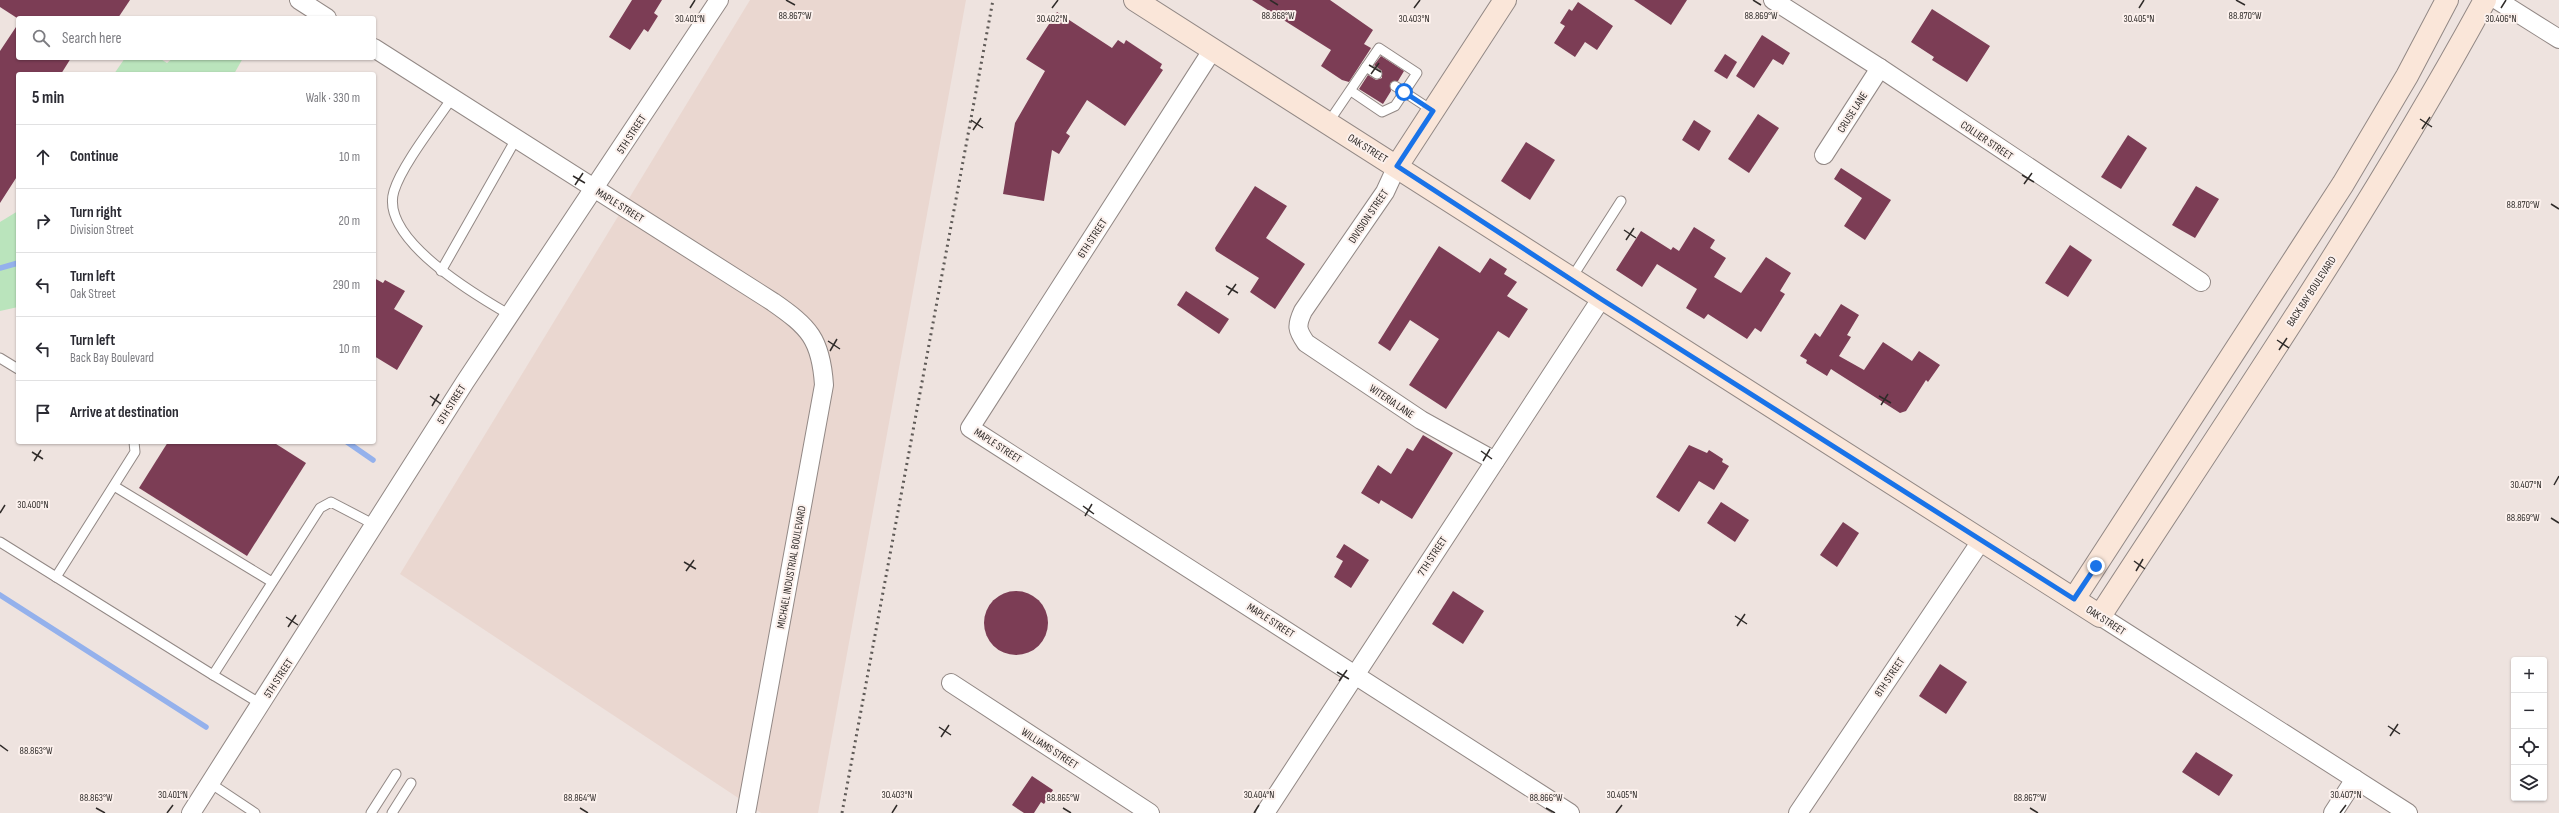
<!DOCTYPE html>
<html lang="en">
<head>
<meta charset="utf-8">
<style>
	body { margin:0; font-family:"Sofia Sans Condensed",sans-serif; background:#f2f2f3; color:#2b2b33 }
	.controls { position:absolute; right:12px; bottom:12px; display:grid; overflow:hidden; border-radius:4px; box-shadow:0 1px 3px #0004 }
	.controls button { width:36px; height:36px; display:grid; place-items:center; padding:0; border:0; border-bottom:1px solid #e1e1e2; background:#fff; color:#2b2b33; font:20px sans-serif }
	.stop { position:absolute; width:12px; height:12px; margin:-9px; border:3px solid #1a73e8; border-radius:50%; background:#fff }
	.stop.end { background:#1a73e8; border-color:#fff; box-shadow:0 1px 4px #0008 }
	.list { margin:0; padding:0; list-style:none }
	h2 { display:flex; justify-content:space-between; align-items:center; height:52px; margin:0; padding:0 16px; font-size:17px }
	h2 small { font-size:13px; font-weight:400; color:#7c7c81 }
	.list li { display:grid; grid-template-columns:26px 1fr auto; gap:12px; align-items:center; box-sizing:border-box; height:64px; padding:0 16px; border-top:1px solid #e1e1e2 }
	.list b { display:block; font-size:15px; white-space:nowrap }
	.list p { margin:0; font-size:13px; white-space:nowrap; color:#7c7c81 }
	.list em { font-size:13px; font-style:normal; color:#7c7c81 }
	.icon { flex:none; width:22px; height:22px; fill:none; stroke:currentColor; stroke-width:2; stroke-linecap:round; stroke-linejoin:round }
	.map { position:relative; flex:none; width:2559px; height:813px; overflow:hidden }
	.search { position:absolute; background:#fff; box-shadow:0 1px 3px #0004; left:16px; top:16px; width:360px; height:44px; display:flex; align-items:center; gap:10px; box-sizing:border-box; padding:0 14px; border-radius:4px; color:#7c7c81; font-size:15px }
	.panel { position:absolute; background:#fff; box-shadow:0 1px 3px #0004; left:16px; top:72px; width:360px; height:372px; border-radius:4px }
	.map>svg:first-child { display:block }
	.built { fill:#ead7d0 }
	.green { fill:#bae4bc }
	.lines { fill:none; stroke-linecap:round; stroke-linejoin:round }
	.stream { stroke:#94b1ec; stroke-width:5.5 }
	.building { fill:#7c3d55 }
	.service-casing { stroke:#928885; stroke-width:11 }
	.minor-casing { stroke:#928885; stroke-width:20 }
	.secondary-casing { stroke:#928885; stroke-width:24 }
	.service { stroke:#fff; stroke-width:9 }
	.minor { stroke:#fff; stroke-width:18 }
	.secondary { stroke:#fae6d9; stroke-width:22 }
	.rail { stroke:#5f5a57; stroke-width:3; stroke-dasharray:2 4; stroke-linecap:butt }
	.route { stroke:#1a73e8; stroke-width:5 }
	.ticks { fill:none; stroke:#2f2b29; stroke-width:1.5 }
	.labels { text-anchor:middle; stroke-width:4; stroke-linejoin:round; paint-order:stroke }
	.street-label { font-size:11px; fill:#2f2b29; stroke:#fbf0ec }
	.ticks-label { font-size:10px; text-anchor:middle; fill:#2f2b29; stroke:#fbf0ec; stroke-width:4; stroke-linejoin:round; paint-order:stroke }
</style>
</head>
<body>
<div class="map">
<svg width="2559" height="813" viewBox="0 0 2559 813">
	<rect width="100%" height="100%" fill="#eee3df"/>
	<path class="built" d="M750 0H966L818 813H761L400 574Z"/>
	<g class="green">
		<path d="M125 58H159L167 63 173 58H243L234 74H114Z"/>
		<path d="M18 211V307L0 311V222Z"/>
	</g>
	<g class="lines">
		<g class="stream">
			<path d="M0 268 18 263"/>
			<path d="M347 442 373 460"/>
			<path d="M0 595 206 727"/>
		</g>
	</g>
	<g class="building">
		<path d="M0 0H130L118 18H17L0 7Z"/>
		<path d="M632 0H662L654 13 658 16 648 32 644 29 630 50 609 37Z"/>
		<path d="M1252 0H1330L1373 30 1364 44 1371 48 1349 82 1342 80 1321 66 1331 50Z"/>
		<path d="M1634 0H1687L1671 25Z"/>
		<path d="M1578 2 1613 26 1597 50 1585 42 1575 57 1554 43 1565 26 1560 23 1569 9 1572 11Z"/>
		<path d="M1932 9 1990 46 1967 82 1932 60 1934 57 1911 42Z"/>
		<path d="M1057 12 1112 48 1118 40 1124 44 1126 40 1162 64 1160 68 1163 70 1125 126 1087 100 1066 133 1070 136 1059 154 1052 150 1044 201 1003 194 1015 123 1045 71 1026 59Z"/>
		<path d="M18 24V58H71L61 74H18V175L0 203V51Z"/>
		<path d="M1762 35 1790 53 1783 65 1773 59 1754 88 1736 76Z"/>
		<path d="M1725 54 1737 62 1727 79 1714 71Z"/>
		<path d="M1381 56 1404 71 1398 81 1390 83 1391 91 1383 104 1359 89 1368 75 1376 80 1382 78V71L1374 65Z"/>
		<path d="M1758 114 1779 128 1749 173 1728 159Z"/>
		<path d="M1694 120 1711 131 1699 151 1682 140Z"/>
		<path d="M2128 135 2147 148 2121 189 2101 177Z"/>
		<path d="M1526 142 1555 160 1530 200 1501 181Z"/>
		<path d="M1841 168 1891 200 1865 240 1844 226 1862 198 1834 179Z"/>
		<path d="M1255 186 1287 206 1266 238 1305 264 1275 309 1250 292 1259 278 1216 251 1215 248Z"/>
		<path d="M2196 186 2219 199 2195 238 2172 225Z"/>
		<path d="M1694 227 1715 240 1710 248 1726 258 1714 277 1741 293 1766 257 1791 273 1780 291 1785 294 1761 332 1755 328 1747 339 1708 314 1704 319 1686 308 1697 289 1657 264 1642 287 1616 270 1641 231 1671 250 1673 247 1679 251Z"/>
		<path d="M2070 245 2092 260 2068 297 2045 283Z"/>
		<path d="M1439 246 1480 273 1490 258 1507 269 1504 274 1517 282 1507 296 1528 309 1509 338 1498 331 1446 409 1409 385 1439 339 1410 320 1390 351 1378 343Z"/>
		<path d="M374 278 383 283 385 280 405 291 394 309 423 326 397 370 374 356Z"/>
		<path d="M1186 291 1229 319 1219 334 1177 305Z"/>
		<path d="M1841 304 1859 315 1847 335 1851 337 1839 356 1864 370 1883 342 1912 361 1919 351 1940 365 1928 382 1926 380 1906 411 1900 413 1834 371 1831 369 1827 376 1806 363 1807 360 1800 356 1815 333 1820 337Z"/>
		<path d="M1423 435 1453 453 1412 519 1381 500 1379 504 1361 493 1378 465 1391 474 1407 448 1413 451Z"/>
		<path d="M168 442H273L306 463 247 556 139 488Z"/>
		<path d="M1689 445 1707 453 1709 450 1723 459 1722 462 1729 466 1714 490 1699 481 1679 512 1656 497Z"/>
		<path d="M1721 502 1749 520 1735 542 1707 523Z"/>
		<path d="M1843 522 1859 533 1837 567 1820 555Z"/>
		<path d="M1344 544 1369 560 1351 588 1334 577 1343 561 1336 557Z"/>
		<circle cx="1016" cy="623" r="32"/>
		<path d="M1453 591 1484 611 1463 644 1432 624Z"/>
		<path d="M1940 664 1967 682 1946 714 1919 696Z"/>
		<path d="M2196 752 2233 775 2219 796 2182 772Z"/>
		<path d="M1032 776 1053 790 1044 804 1041 802 1034 813H1024L1012 805Z"/>
	</g>
	<g class="lines">
		<defs>
			<g id="service">
				<path d="M1395 86 1433 111"/>
				<path d="M1351 91 1382 112 1395 106 1417 73 1379 48 1366 67"/>
				<path d="M452 98C436 122 402 165 394 191 379 239 477 296 510 315"/>
				<path d="M1328 123 1366 67 1377 74"/>
				<path d="M441 271 516 139"/>
				<path d="M1571 279 1621 201"/>
				<path d="M0 358 18 369"/>
				<path d="M114 486 272 582"/>
				<path d="M0 542 213 675 320 508 331 502 375 525"/>
				<path d="M56 577 135 452 134 442"/>
				<path d="M213 675 261 704"/>
				<path d="M210 783 255 813"/>
				<path d="M371 813 396 774"/>
				<path d="M392 813 411 783"/>
			</g>
			<g id="minor">
				<path d="M299 0 327 18"/>
				<path d="M1773 0 1880 68 2201 282"/>
				<path d="M2497 0 2559 39"/>
				<path d="M374 48 773 302C809 327 821 339 824 385L746 813"/>
				<path d="M1213 49 970 428 1570 813"/>
				<path d="M1824 155 1880 68"/>
				<path d="M1397 166 1385 192 1303 311C1296 326 1297 330 1306 343L1421 420 1495 461"/>
				<path d="M2100 616 2408 813"/>
				<path d="M951 683 1150 813"/>
				<path d="M191 813 465 382 719 0"/>
				<path d="M1265 813 1601 299"/>
				<path d="M1798 813 1981 541"/>
				<path d="M2333 813 2355 779"/>
			</g>
			<g id="secondary">
				<path d="M1135 0 2100 616C2232 413 2369 213 2485 0"/>
				<path d="M1397 166 1505 0"/>
				<path d="M2074 599 2343 184 2407 76 2447 0"/>
			</g>
		</defs>
		<use href="#service" class="service-casing"/>
		<use href="#minor" class="minor-casing"/>
		<use href="#secondary" class="secondary-casing"/>
		<use href="#service" class="service"/>
		<use href="#minor" class="minor"/>
		<use href="#secondary" class="secondary"/>
		<path class="rail" d="M842 813 993 0"/>
	</g>
	<g class="lines">
		<path class="route" d="M1404 92 1433 111 1397 166 1601 299 2074 599 2096 566"/>
	</g>
	<path class="ticks" d="M786 0 795 5M1270 0 1278 5M1753 0 1761 5M2236 0 2245 5M690 8 695 0M1052 8 1058 0M1414 8 1420 0M2139 8 2144 0M2501 8 2506 0M1369 65 1381 72M1371 74 1379 63M2420 119 2432 127M971 120 983 128M2422 129 2430 117M973 130 981 118M2022 175 2034 182M573 176 585 183M2024 184 2032 173M575 185 583 173M2551 204 2559 209M1624 230 1636 238M1626 240 1634 228M1226 286 1238 293M1228 295 1236 284M2277 340 2289 348M828 341 840 349M2279 350 2287 338M830 351 837 339M430 396 441 404M1879 396 1891 403M1881 405 1888 394M432 406 439 394M1481 451 1492 459M32 452 43 459M34 461 41 450M1483 461 1490 449M2554 485 2559 476M1083 506 1094 514M0 513 5 505M1085 516 1092 504M2551 518 2559 523M2134 561 2145 569M684 562 696 569M686 571 694 560M2136 571 2143 559M1735 616 1747 624M286 617 298 625M1737 626 1745 614M288 627 296 615M1337 672 1349 679M1339 681 1347 670M2388 726 2400 734M939 727 951 735M2390 736 2398 724M941 737 949 725M0 745 8 751M96 808 105 813M580 808 588 813M1063 808 1071 813M1546 808 1555 813M2030 808 2038 813M167 813 173 805M892 813 897 805M1254 813 1259 805M1616 813 1622 805M2340 813 2346 805"/>
	<g class="labels">
		<g class="street-label">
			<text transform="translate(1852 112) rotate(-57)" y="4">CRUSE LANE</text>
			<text transform="translate(631 134) rotate(-57)" y="4">5TH STREET</text>
			<text transform="translate(1987 140) rotate(34)" y="4">COLLIER STREET</text>
			<text transform="translate(1368 148) rotate(32)" y="4">OAK STREET</text>
			<text transform="translate(620 205) rotate(32)" y="4">MAPLE STREET</text>
			<text transform="translate(1368 216) rotate(-56)" y="4">DIVISION STREET</text>
			<text transform="translate(1092 238) rotate(-57)" y="4">6TH STREET</text>
			<text transform="translate(2311 291) rotate(-57)" y="4">BACK BAY BOULEVARD</text>
			<text transform="translate(1392 401) rotate(34)" y="4">WITERIA LANE</text>
			<text transform="translate(451 404) rotate(-58)" y="4">5TH STREET</text>
			<text transform="translate(998 445) rotate(33)" y="4">MAPLE STREET</text>
			<text transform="translate(1432 556) rotate(-57)" y="4">7TH STREET</text>
			<text transform="translate(791 567) rotate(-80)" y="4">MICHAEL INDUSTRIAL BOULEVARD</text>
			<text transform="translate(1271 620) rotate(33)" y="4">MAPLE STREET</text>
			<text transform="translate(2106 620) rotate(33)" y="4">OAK STREET</text>
			<text transform="translate(1889 677) rotate(-56)" y="4">8TH STREET</text>
			<text transform="translate(278 678) rotate(-57)" y="4">5TH STREET</text>
			<text transform="translate(1050 748) rotate(33)" y="4">WILLIAMS STREET</text>
		</g>
	</g>
	<g class="ticks-label">
		<text x="1278" y="19">88.868°W</text>
		<text x="1761" y="19">88.869°W</text>
		<text x="795" y="19">88.867°W</text>
		<text x="2245" y="19">88.870°W</text>
		<text x="690" y="22">30.401°N</text>
		<text x="1052" y="22">30.402°N</text>
		<text x="1414" y="22">30.403°N</text>
		<text x="2139" y="22">30.405°N</text>
		<text x="2501" y="22">30.406°N</text>
		<text x="2523" y="208">88.870°W</text>
		<text x="2526" y="488">30.407°N</text>
		<text x="33" y="508">30.400°N</text>
		<text x="2523" y="521">88.869°W</text>
		<text x="36" y="754">88.863°W</text>
		<text x="173" y="798">30.401°N</text>
		<text x="897" y="798">30.403°N</text>
		<text x="1259" y="798">30.404°N</text>
		<text x="1622" y="798">30.405°N</text>
		<text x="2346" y="798">30.407°N</text>
		<text x="96" y="801">88.863°W</text>
		<text x="580" y="801">88.864°W</text>
		<text x="1063" y="801">88.865°W</text>
		<text x="1546" y="801">88.866°W</text>
		<text x="2030" y="801">88.867°W</text>
	</g>
</svg>
<div class="controls">
<button>+</button>
<button>−</button>
<button><svg class="icon" aria-label="locate" viewBox="0 0 24 24"><circle cx="12" cy="12" r="6"/><path d="M12 2v4M12 18v4M2 12h4M18 12h4"/></svg></button>
<button><svg class="icon" aria-label="layers" viewBox="0 0 24 24"><path d="M12 4l9 5-9 5-9-5zM3 14l9 5 9-5"/></svg></button>
</div>
<div class="stop" style="left:1404px;top:92px"></div>
<div class="stop end" style="left:2096px;top:566px"></div>
<div class="search"><svg class="icon" aria-label="search" viewBox="0 0 24 24"><circle cx="10" cy="10" r="6"/><path d="M15 15l6 6"/></svg>Search here</div>
<section class="panel">
<h2>5 min<small>Walk · 330 m</small></h2>
<ul class="list">
<li><svg class="icon" aria-label="ahead" viewBox="0 0 24 24"><path d="M12 20V5M6 11l6-6 6 6"/></svg><div><b>Continue</b></div><em>10 m</em></li>
<li><svg class="icon" aria-label="right" viewBox="0 0 24 24"><path d="M7 20v-9h11M14 6l5 5-5 5"/></svg><div><b>Turn right</b><p>Division Street</p></div><em>20 m</em></li>
<li><svg class="icon" aria-label="left" viewBox="0 0 24 24"><path d="M17 20v-9H6M10 6l-5 5 5 5"/></svg><div><b>Turn left</b><p>Oak Street</p></div><em>290 m</em></li>
<li><svg class="icon" aria-label="left" viewBox="0 0 24 24"><path d="M17 20v-9H6M10 6l-5 5 5 5"/></svg><div><b>Turn left</b><p>Back Bay Boulevard</p></div><em>10 m</em></li>
<li><svg class="icon" aria-label="arrive" viewBox="0 0 24 24"><path d="M6 21V4h12l-3 4 3 4H6"/></svg><div><b>Arrive at destination</b></div></li>
</ul>
</section>
</div>
</body>
</html>
